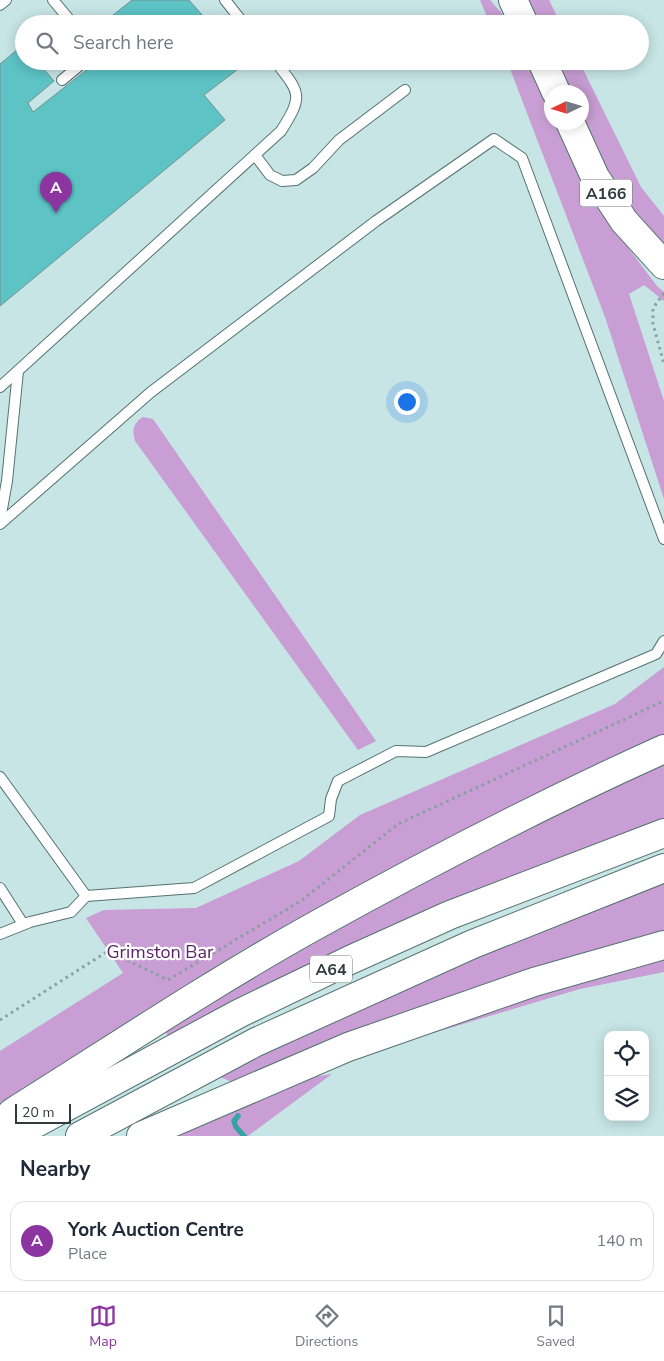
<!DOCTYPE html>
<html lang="en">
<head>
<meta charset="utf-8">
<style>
	body { margin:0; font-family:"Nunito Sans",sans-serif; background:#f2f2f3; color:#1f2937 }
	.controls { position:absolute; right:15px; bottom:15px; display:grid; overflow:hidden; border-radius:10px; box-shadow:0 2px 12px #0003 }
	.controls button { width:45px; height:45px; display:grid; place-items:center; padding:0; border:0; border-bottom:1px solid #e0e1e3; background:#fff; color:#1f2937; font:25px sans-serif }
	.compass { position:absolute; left:544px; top:85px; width:45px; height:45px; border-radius:50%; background:#fff; box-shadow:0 2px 12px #0003; rotate:266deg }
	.scale { position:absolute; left:15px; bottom:12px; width:56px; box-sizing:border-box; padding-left:5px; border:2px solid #303c3c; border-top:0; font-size:14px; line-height:18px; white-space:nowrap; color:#303c3c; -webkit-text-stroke:4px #fff; paint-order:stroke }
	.you { position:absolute; left:406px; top:401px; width:18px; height:18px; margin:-12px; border:4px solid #fff; border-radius:50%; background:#1a73e8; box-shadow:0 0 0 8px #1a73e833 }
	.badge { display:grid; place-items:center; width:32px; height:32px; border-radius:50%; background:#8c34a0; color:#fff; font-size:16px; font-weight:700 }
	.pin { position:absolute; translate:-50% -41px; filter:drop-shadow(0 1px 2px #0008) }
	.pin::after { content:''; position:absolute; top:26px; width:18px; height:15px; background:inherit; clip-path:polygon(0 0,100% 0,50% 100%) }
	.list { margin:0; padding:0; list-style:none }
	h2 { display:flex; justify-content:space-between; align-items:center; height:65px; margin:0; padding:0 20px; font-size:21px }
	h2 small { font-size:16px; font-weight:400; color:#747a83 }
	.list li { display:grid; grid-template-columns:32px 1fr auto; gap:15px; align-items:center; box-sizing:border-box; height:80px; margin:0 10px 10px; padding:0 10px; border:1px solid #e0e1e3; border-radius:15px }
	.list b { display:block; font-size:19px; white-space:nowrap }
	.list p { margin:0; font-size:16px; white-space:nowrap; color:#747a83 }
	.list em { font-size:16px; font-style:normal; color:#747a83 }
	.icon { flex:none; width:28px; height:28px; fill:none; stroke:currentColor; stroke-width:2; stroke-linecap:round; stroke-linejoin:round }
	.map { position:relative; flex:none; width:664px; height:1136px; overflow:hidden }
	.search { position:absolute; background:#fff; box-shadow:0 2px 12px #0003; left:15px; right:15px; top:15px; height:55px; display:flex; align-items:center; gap:12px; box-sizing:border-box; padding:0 18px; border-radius:28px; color:#747a83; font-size:19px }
	.sheet { height:155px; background:#fff }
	nav { display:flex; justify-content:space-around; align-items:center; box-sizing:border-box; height:70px; border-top:1px solid #e0e1e3; background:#fff; font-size:14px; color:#747a83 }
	nav a { display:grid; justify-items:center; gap:2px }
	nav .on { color:#8c34a0 }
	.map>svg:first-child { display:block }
	.green { fill:#c99ed4 }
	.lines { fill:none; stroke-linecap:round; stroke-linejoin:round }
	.stream { stroke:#38a2a4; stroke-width:5.5 }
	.building { fill:#5dc3c5; stroke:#759191 }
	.lane-casing { stroke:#557171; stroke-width:12 }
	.highway-casing { stroke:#557171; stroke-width:30 }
	.path { stroke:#899f9f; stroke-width:3; stroke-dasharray:2.5 4; stroke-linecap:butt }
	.lane { stroke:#fff; stroke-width:10 }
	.highway { stroke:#fff; stroke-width:28 }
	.labels { text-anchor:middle; stroke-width:4.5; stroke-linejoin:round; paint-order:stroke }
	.shield { fill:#fff; stroke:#6e7676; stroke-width:1 }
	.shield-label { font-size:16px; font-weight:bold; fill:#303c3c }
	.park-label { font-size:18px; fill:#5b2368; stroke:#fff }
</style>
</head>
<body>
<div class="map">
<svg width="664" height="1136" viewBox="0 0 664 1136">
	<rect width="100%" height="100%" fill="#c7e5e5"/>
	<g class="green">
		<path d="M480 0H490L511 24H490Z"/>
		<path d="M521 0H549L561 24H532Z"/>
		<path d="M507 61H529L551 112 552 122 556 123 577 171 623 241 657 286 664 292V301L644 285 629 294 664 401V499L605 317Z"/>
		<path d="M551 61H579L641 187 664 216V247L634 216 592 147 582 122V92H566Z"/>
		<path d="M143 417 153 419 376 741 358 750 135 441C132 430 133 423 143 417Z"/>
		<path d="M664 667V737L407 863 244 949 0 1103V1051L123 973 86 918 104 910 196 908 299 861 360 815 615 704Z"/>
		<path d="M664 761V819L587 847 349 947 168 1036 164 1029 427 876Z"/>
		<path d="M664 881V933L234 1083 218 1076 480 953Z"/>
		<path d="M664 954V972L580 989 423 1036 579 978Z"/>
		<path d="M332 1074 248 1136H178L257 1097 307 1078Z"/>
	</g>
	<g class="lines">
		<path class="stream" d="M238 1116 234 1121 236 1127 244 1136"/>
	</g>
	<g class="building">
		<path d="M132 0H189L210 24 103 23Z"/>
		<path d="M24 44V61H50L42 67 54 81 28 103 33 112 98 61H244L246 63 204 95 225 120 0 306V64Z"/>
	</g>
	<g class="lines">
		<defs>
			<g id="lane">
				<path d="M53 0 73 24"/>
				<path d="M225 0 244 24"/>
				<path d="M0 5 6 0"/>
				<path d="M62 80 85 61"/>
				<path d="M255 155 270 175 282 181 296 180 313 168 339 140 405 90"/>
				<path d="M0 387 281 131C304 95 300 93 275 61"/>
				<path d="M0 520 7 481 18 371"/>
				<path d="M0 524 151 392 376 221 494 139 522 158 664 539"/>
				<path d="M0 777 86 896 194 888 329 816 331 799 338 781 396 751 426 752 656 654 664 641"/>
				<path d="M0 888 23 924"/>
				<path d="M0 934 30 922 71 912 86 896"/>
			</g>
			<g id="highway">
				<path d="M513 0 524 24"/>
				<path d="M542 61 556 92"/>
				<path d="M570 122 595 177 624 221 664 265"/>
				<path d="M0 1124 13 1112C112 1050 209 985 311 928 426 864 544 803 664 749"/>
				<path d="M12 1136 240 1013 350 960 450 915 664 833"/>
				<path d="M80 1136 256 1042 473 944 664 868"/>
				<path d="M141 1136 348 1047 534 982 664 945"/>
			</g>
		</defs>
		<use href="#lane" class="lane-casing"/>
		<use href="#highway" class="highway-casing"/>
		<g class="path">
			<path d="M664 293 653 308V324L664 364"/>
			<path d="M0 1020 108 951 168 980 301 901 398 824 664 701"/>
		</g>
		<use href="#lane" class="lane"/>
		<use href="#highway" class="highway"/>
	</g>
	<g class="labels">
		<g class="shield">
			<rect x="580" y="179.5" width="52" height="27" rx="4"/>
			<rect x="310" y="955.5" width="42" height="27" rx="4"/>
		</g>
		<g class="shield-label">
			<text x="606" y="199">A166</text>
			<text x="331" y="975">A64</text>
		</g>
		<g class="park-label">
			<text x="160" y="958">Grimston Bar</text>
		</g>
	</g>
</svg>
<div class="controls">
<button><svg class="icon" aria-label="locate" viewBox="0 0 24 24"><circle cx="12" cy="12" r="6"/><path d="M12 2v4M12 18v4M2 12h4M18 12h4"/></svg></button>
<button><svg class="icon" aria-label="layers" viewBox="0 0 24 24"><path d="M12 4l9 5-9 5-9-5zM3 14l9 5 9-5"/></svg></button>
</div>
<svg class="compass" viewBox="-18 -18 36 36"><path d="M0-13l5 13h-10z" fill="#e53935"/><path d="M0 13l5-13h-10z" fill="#747a83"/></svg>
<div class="scale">20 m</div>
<div class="you"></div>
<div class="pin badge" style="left:56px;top:213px">A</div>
<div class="search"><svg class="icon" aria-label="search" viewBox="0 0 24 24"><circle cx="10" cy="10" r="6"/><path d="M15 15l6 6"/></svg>Search here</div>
</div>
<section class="sheet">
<h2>Nearby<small></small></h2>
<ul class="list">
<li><span class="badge">A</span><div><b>York Auction Centre</b><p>Place</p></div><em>140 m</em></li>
</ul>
</section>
<nav>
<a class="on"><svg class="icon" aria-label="map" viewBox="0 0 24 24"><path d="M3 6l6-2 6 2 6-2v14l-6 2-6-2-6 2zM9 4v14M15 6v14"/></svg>Map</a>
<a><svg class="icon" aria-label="directions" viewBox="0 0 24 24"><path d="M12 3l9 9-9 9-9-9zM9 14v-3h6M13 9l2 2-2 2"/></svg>Directions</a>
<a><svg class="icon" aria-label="saved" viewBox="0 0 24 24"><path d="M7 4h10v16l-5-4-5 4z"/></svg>Saved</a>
</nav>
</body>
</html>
